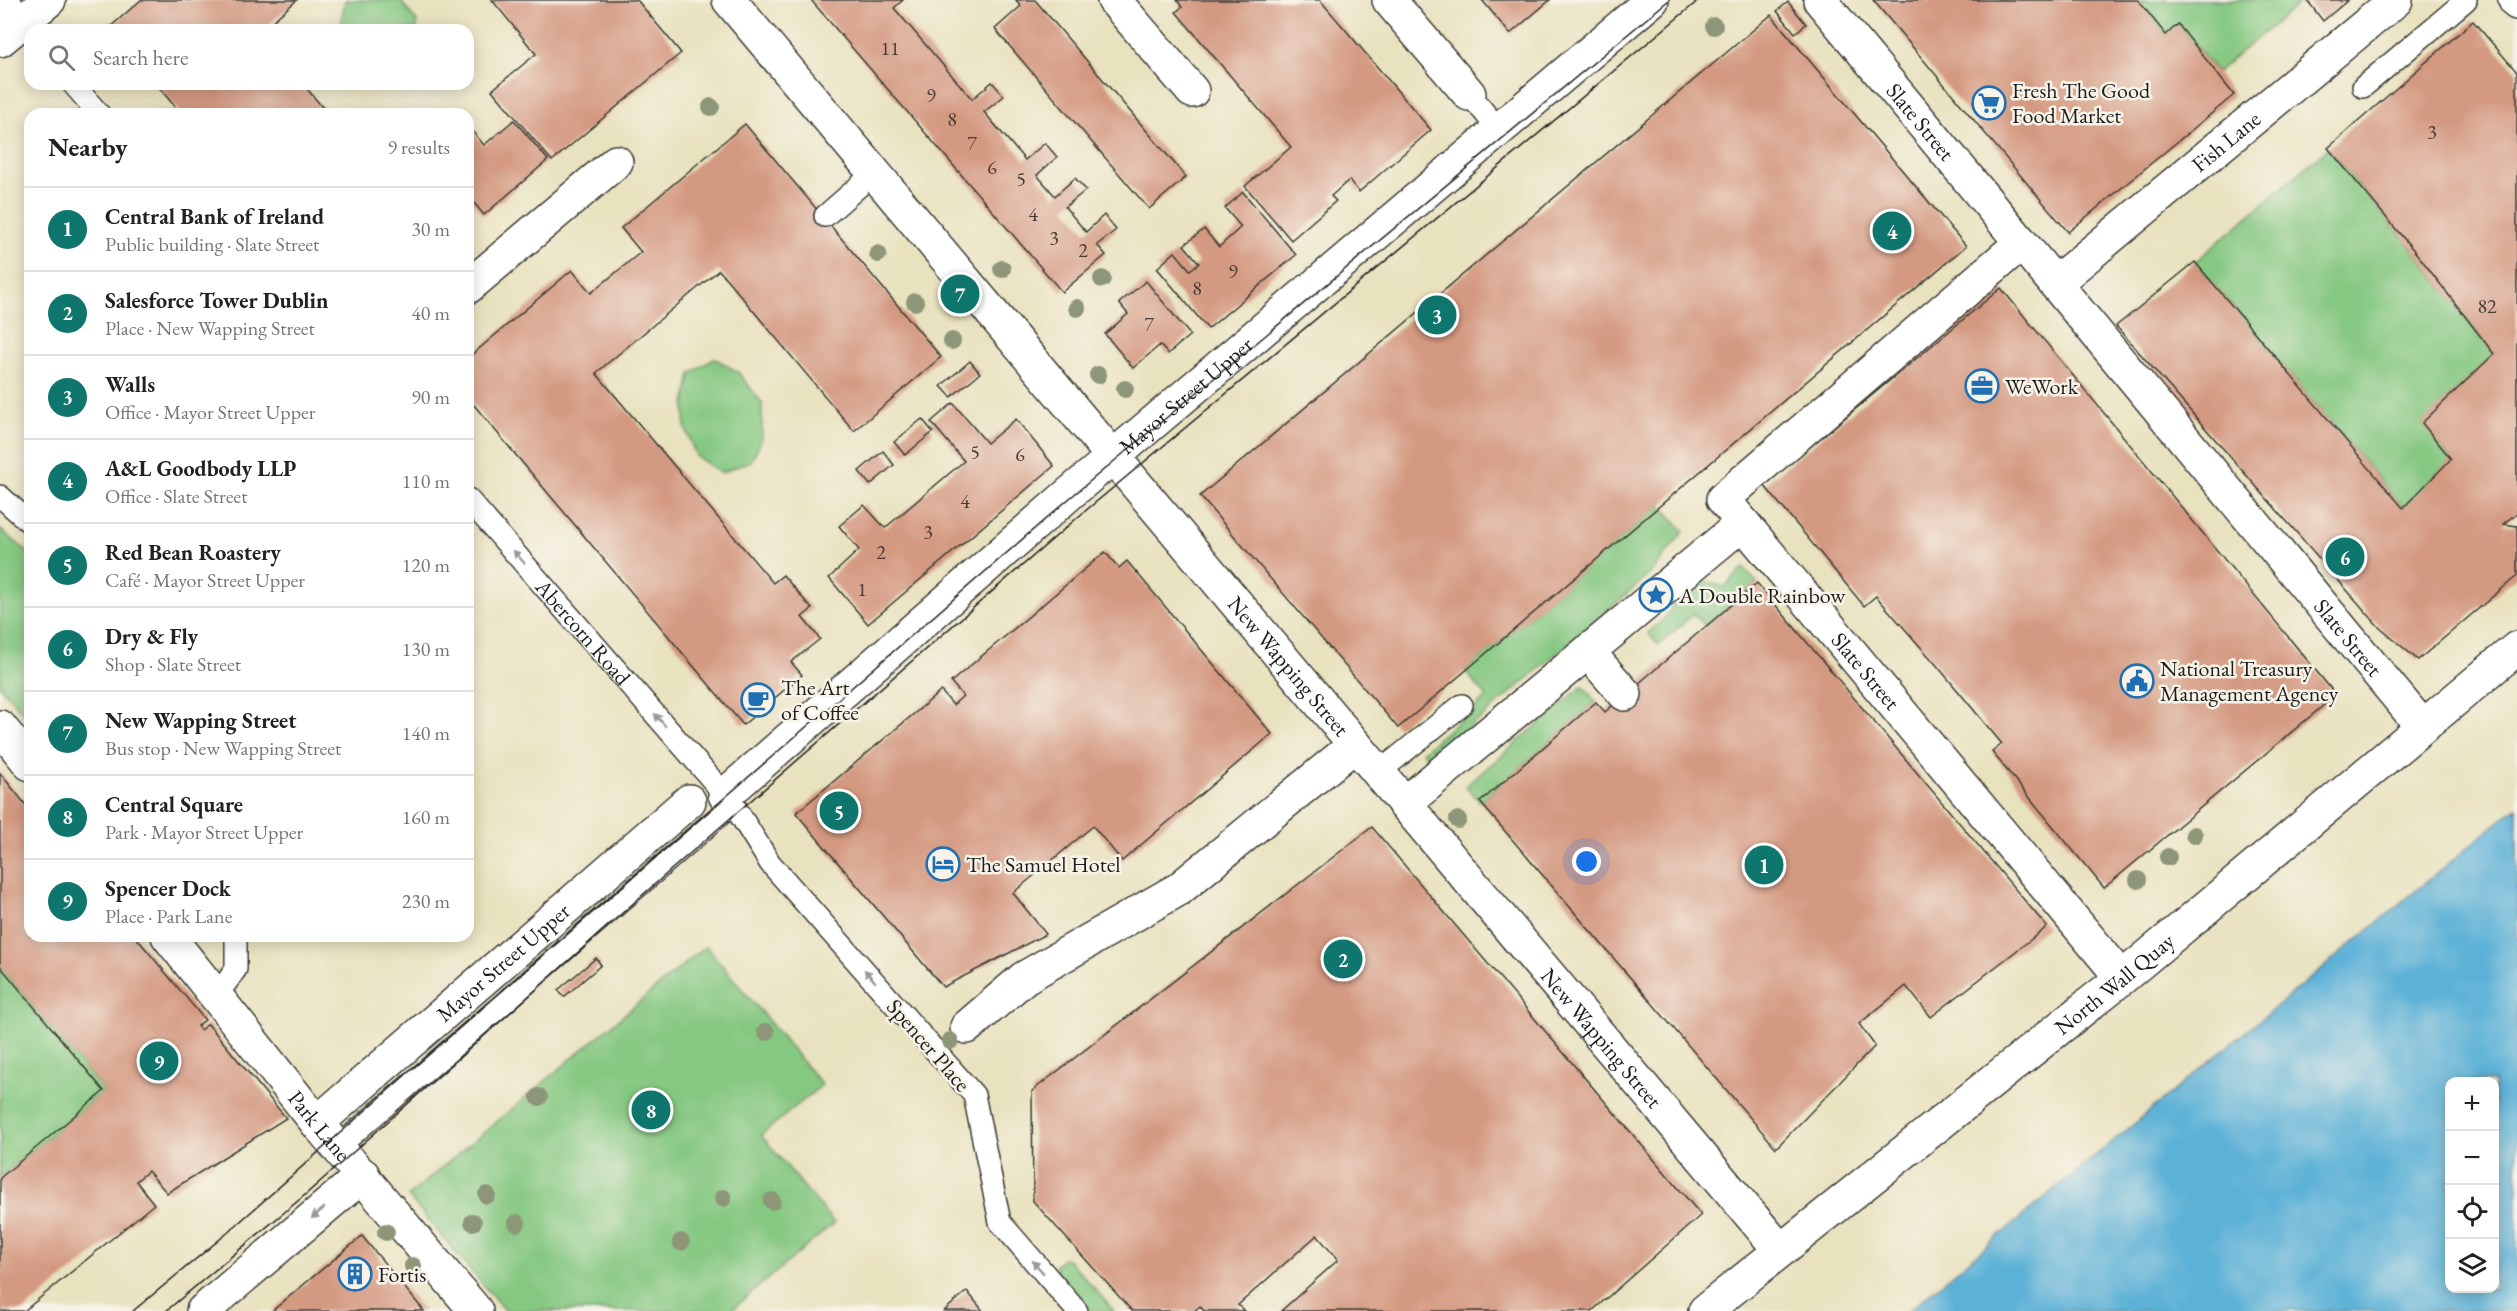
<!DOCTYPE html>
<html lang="en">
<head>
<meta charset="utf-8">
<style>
	body { margin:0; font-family:"EB Garamond",serif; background:#f2f2f2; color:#222 }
	.controls { position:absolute; right:18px; bottom:18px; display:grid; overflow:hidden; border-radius:12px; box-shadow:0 3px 15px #0003 }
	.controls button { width:54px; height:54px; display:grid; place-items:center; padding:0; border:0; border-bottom:2px solid #e0e0e0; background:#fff; color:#222; font:30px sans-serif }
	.you { position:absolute; left:1587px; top:862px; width:21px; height:21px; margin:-15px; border:4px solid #fff; border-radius:50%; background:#1a73e8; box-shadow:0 0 0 9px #1a73e833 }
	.badge { display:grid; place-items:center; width:39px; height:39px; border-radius:50%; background:#0f766e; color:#fff; font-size:20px; font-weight:700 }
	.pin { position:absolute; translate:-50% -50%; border:3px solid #fff; box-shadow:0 2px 6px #0006 }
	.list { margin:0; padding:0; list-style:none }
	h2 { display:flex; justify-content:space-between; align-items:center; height:78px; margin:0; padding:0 24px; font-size:26px }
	h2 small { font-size:20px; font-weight:400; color:#767676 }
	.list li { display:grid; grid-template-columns:39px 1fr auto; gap:18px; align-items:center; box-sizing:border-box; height:84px; padding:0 24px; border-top:2px solid #e0e0e0 }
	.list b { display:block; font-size:22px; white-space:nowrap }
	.list p { margin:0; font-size:20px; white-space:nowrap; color:#767676 }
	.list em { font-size:20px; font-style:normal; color:#767676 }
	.icon { flex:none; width:33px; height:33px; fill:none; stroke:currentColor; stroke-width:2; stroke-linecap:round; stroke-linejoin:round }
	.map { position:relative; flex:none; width:2517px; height:1311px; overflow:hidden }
	.search { position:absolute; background:#fff; box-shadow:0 3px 15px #0003; left:24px; top:24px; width:450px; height:66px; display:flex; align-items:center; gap:15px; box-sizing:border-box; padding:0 21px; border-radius:18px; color:#767676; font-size:22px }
	.panel { position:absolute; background:#fff; box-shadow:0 3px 15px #0003; left:24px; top:108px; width:450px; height:834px; border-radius:18px }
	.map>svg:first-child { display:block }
	.green { fill:#85c881; stroke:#50724e; stroke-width:1.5 }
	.water { fill:#5bb1d7; stroke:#3c667a; stroke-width:1.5; fill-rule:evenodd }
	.building { fill:#d49981 }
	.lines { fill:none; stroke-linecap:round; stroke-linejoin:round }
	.service-casing { stroke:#3b3a34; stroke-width:24 }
	.pedestrian-casing { stroke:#3b3a34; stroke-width:36 }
	.minor-casing { stroke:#3b3a34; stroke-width:36 }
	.secondary-casing { stroke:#3b3a34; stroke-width:36 }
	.service { stroke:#fff; stroke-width:21 }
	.pedestrian { stroke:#fff; stroke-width:33 }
	.minor { stroke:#fff; stroke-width:33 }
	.secondary { stroke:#fff; stroke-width:33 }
	.tram { stroke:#1c1c1c; stroke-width:1.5 }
	.tree { fill:#8d9679 }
	.oneway { fill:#999 }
	.labels { text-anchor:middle; stroke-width:5; stroke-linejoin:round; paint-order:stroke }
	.number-label { font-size:20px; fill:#4a3b35 }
	.poi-label { font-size:22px; fill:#1c1c1c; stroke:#f7f3e8; text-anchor:start }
	.street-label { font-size:22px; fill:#1c1c1c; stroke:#f7f3e8 }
</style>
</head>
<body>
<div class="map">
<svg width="2517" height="1311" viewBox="0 0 2517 1311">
	<rect width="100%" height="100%" fill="#f7f3e8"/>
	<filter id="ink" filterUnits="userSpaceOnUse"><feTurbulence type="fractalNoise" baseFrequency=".0167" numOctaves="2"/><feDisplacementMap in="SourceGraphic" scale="12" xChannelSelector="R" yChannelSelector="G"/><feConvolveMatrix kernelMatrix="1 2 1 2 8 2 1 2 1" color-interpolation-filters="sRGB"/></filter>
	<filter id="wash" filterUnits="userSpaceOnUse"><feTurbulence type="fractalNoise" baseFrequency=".008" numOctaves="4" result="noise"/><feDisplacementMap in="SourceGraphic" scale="24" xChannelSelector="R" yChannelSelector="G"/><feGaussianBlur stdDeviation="1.35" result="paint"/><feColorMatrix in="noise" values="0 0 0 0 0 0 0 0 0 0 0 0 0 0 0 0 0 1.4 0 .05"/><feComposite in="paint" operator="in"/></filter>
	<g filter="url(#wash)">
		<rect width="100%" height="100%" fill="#e9e2bf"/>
		<g class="green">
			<path d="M345 0H400L417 22V30H340Z"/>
			<path d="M2138 0H2303L2217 72 2179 25 2166 35Z"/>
			<path d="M2328 148 2421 259 2494 354 2423 423 2451 460 2403 508 2195 262Z"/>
			<path d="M714 358 738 372 762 403V439L751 461 721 473 696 456 685 427V404L691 374Z"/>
			<path d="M1660 505 1684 531 1650 574 1431 761 1422 752 1487 697 1465 671Z"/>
			<path d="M0 529 30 554V721L0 686Z"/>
			<path d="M1744 568 1757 583 1705 626 1694 614 1658 645 1648 633 1667 616 1689 576 1724 587Z"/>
			<path d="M1583 686 1596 702 1480 802 1466 786Z"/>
			<path d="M706 946 822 1085 761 1135 834 1223 730 1311H505L408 1196Z"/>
			<path d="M0 966 104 1091 0 1178Z"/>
			<path d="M1063 1258 1069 1260 1114 1311H1090L1057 1272 1055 1266Z"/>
		</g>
		<path class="water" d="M2517 807V1311H1908ZM2450 1082H2494V1288H2450Z"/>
		<g id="blocks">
			<g class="building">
				<path d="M141 0H297L262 30H111L109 28Z"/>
				<path d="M492 0H637L681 53 552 161 492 90 536 54Z"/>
				<path d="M811 0H903L894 8 972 99 992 82 1004 96 984 112 1025 160 1045 143 1057 157 1037 175 1055 196 1075 178 1086 190 1065 207 1086 232 1104 215 1116 230 1097 245 1106 255 1062 292Z"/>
				<path d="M1016 0H1035L1186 177 1149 209 995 29 1021 6Z"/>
				<path d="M1177 0H1320L1431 130 1359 192 1349 180 1331 196 1336 201 1291 240 1245 186 1291 147 1176 12 1182 7Z"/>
				<path d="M1482 0H1550L1510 34Z"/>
				<path d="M1873 0H2138L2166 35 2178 24 2234 95 2068 232Z"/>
				<path d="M2307 0H2348L2323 21Z"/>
				<path d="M1788 2 1806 24 1795 33 1777 11Z"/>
				<path d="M1771 15 1966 246 1398 728 1200 496Z"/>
				<path d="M2473 21 2517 72V513L2503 524 2517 526V576L2418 660 2380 628 2116 326 2195 262 2403 508 2451 459 2422 423 2494 354 2421 259 2328 148Z"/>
				<path d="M156 84H303L328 114H181Z"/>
				<path d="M514 120 548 160 484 215 468 196V126L484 145Z"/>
				<path d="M745 124 941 357 854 431 719 270 596 373 773 583 783 575 812 609 802 617 820 639 791 662 802 675 743 725 468 398V358L572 270 591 293 641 252 621 228Z"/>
				<path d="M1243 192 1296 255 1208 329 1157 268 1175 252 1190 270 1199 263 1184 245 1204 229 1219 247 1231 236 1241 227 1225 208Z"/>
				<path d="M1146 281 1190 335 1168 354 1160 345 1133 368 1105 334 1128 314 1119 303Z"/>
				<path d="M2001 288 2336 695 2104 888 1992 752 2002 744 1939 668 1876 596 1864 606 1764 485Z"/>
				<path d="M970 361 980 373 951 397 941 386Z"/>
				<path d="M953 403 987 443 1016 419 1054 466 868 624 829 578 859 550 839 526 864 505 885 528 964 461 931 422Z"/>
				<path d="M922 419 933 432 905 455 894 442Z"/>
				<path d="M883 451 894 465 870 485 859 471Z"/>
				<path d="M1105 552 1119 568 1127 561 1272 734 1122 861 1093 826 1013 893 1046 934 943 987 796 813 941 691 953 705 963 696 951 682Z"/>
				<path d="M1757 583 2047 927 1931 1017 1906 986 1859 1024 1875 1046 1776 1148 1480 802 1596 702 1605 712Z"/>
				<path d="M0 773 30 810V936H135L205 1020 197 1026 200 1030 208 1024 286 1118 167 1193 148 1171 136 1181 154 1204 24 1311H0V1178L104 1091 0 966Z"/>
				<path d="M1372 827 1701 1215 1592 1311H1281L1338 1260 1317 1235 1238 1305 1244 1311H1204L1200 1306 1194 1311H1132L1033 1201 1032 1091Z"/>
				<path d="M596 958 601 965 564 997 558 990Z"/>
				<path d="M362 1236 424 1311H272Z"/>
				<path d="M967 1291 983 1311H944Z"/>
			</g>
		</g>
	</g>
	<g filter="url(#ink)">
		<use href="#blocks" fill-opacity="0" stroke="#3b3a34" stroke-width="1.5"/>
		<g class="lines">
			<defs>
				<g id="service">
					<path d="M73 84 99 114"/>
					<path d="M2363 87 2466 0"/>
					<path d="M1469 94 1499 130"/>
					<path d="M825 216 874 173"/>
					<path d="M0 496 30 523"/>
					<path id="s1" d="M468 499 733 804 770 863 974 1095 1000 1222 1077 1311"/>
					<path d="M1378 773 1462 705"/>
					<path d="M216 997 236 969V936"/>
					<path d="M338 1147 733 804"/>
				</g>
				<g id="pedestrian">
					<path d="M1114 0 1192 91"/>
					<path d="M1389 0 1469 94"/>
					<path id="s2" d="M1820 0 2422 726"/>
					<path id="s3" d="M2020 244 1723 499 2122 978"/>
					<path id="s4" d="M2055 283 2396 0"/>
					<path d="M468 287 616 162"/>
					<path d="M1588 652 1625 694"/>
					<path d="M1404 804 1743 523"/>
					<path d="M967 1027 1024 978 1179 889 1355 745"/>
					<path id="s5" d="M317 1123 689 801"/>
				</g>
				<g id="minor">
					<path id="s6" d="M729 0 1780 1250"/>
					<path d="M2515 0 2517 3"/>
					<path d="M0 1 21 24"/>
					<path d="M0 727 30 764"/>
					<path id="s7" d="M725 795 1069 494 1652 0"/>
					<path id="s8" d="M168 936 317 1123 476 1311"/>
					<path d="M203 1311 363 1175"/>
				</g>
				<g id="secondary">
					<path d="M0 40 49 0"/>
					<path id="s9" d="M1705 1311 2122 978 2517 648"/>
				</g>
			</defs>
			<use href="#service" class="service-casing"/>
			<use href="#pedestrian" class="pedestrian-casing"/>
			<use href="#minor" class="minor-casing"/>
			<use href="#secondary" class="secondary-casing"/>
			<use href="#service" class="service"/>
			<use href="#pedestrian" class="pedestrian"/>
			<use href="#minor" class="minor"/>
			<use href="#secondary" class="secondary"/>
			<g class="tram">
				<path d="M133 1311 225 1235 410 1071 1071 497 1669 0"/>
				<path d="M166 1311 305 1195 673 868 1084 512 1699 0"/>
			</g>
		</g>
		<g class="tree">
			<circle cx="1714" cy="26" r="9"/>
			<circle cx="711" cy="107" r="9"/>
			<circle cx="878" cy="254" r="9"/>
			<circle cx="1002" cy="269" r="9"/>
			<circle cx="1102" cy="279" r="9"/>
			<circle cx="915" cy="302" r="9"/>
			<circle cx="1077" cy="308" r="9"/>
			<circle cx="952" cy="341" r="9"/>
			<circle cx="1098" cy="375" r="9"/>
			<circle cx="1125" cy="389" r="9"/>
			<circle cx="1458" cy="820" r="9"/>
			<circle cx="2194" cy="835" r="9"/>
			<circle cx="2168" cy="857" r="9"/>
			<circle cx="2138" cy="880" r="9"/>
			<circle cx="766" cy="1032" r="9"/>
			<circle cx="950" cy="1041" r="9"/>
			<circle cx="539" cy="1097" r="9"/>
			<circle cx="487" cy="1195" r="9"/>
			<circle cx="723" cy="1198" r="9"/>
			<circle cx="772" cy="1201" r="9"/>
			<circle cx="473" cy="1222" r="9"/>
			<circle cx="517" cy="1223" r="9"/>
			<circle cx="386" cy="1232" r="9"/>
			<circle cx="681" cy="1242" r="9"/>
			<circle cx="413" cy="1266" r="9"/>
		</g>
		<defs><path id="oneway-solid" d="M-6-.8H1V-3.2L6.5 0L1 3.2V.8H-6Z" transform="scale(1.5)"/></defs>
		<g class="oneway">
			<use href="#oneway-solid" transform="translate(519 557) rotate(-131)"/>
			<use href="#oneway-solid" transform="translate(660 720) rotate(-131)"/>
			<use href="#oneway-solid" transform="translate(870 976) rotate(-131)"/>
			<use href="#oneway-solid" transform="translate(318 1213) rotate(140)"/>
			<use href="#oneway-solid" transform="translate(1038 1267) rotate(-131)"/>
		</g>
	</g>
	<defs>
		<symbol id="supermarket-ring" viewBox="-11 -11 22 22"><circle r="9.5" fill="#f7f3e8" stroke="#1f6fb2" stroke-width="1.5"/><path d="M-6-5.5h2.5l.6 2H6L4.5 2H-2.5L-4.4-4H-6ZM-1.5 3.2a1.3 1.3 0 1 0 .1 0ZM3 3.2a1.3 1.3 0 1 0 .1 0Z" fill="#1f6fb2"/></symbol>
		<symbol id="office-ring" viewBox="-11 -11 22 22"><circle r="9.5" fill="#f7f3e8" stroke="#1f6fb2" stroke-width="1.5"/><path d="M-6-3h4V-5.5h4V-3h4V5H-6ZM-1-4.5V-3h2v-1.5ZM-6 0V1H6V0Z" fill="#1f6fb2"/></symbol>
		<symbol id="sight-ring" viewBox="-11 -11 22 22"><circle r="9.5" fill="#f7f3e8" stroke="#1f6fb2" stroke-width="1.5"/><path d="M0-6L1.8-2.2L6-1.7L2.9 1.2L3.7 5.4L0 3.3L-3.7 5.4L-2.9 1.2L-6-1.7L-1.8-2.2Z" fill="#1f6fb2"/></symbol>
		<symbol id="civic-ring" viewBox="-11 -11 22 22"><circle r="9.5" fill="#f7f3e8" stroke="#1f6fb2" stroke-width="1.5"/><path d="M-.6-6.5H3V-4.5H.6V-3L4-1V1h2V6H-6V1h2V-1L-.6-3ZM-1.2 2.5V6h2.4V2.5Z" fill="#1f6fb2"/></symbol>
		<symbol id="cafe-ring" viewBox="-11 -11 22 22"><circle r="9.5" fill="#f7f3e8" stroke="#1f6fb2" stroke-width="1.5"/><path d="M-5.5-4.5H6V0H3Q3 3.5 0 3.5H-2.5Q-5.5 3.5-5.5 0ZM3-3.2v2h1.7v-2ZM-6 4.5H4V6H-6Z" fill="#1f6fb2"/></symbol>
		<symbol id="hotel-ring" viewBox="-11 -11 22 22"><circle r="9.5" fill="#f7f3e8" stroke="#1f6fb2" stroke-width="1.5"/><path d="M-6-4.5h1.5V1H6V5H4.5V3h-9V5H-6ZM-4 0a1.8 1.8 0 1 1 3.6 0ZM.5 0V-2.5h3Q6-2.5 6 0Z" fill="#1f6fb2"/></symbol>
		<symbol id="building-ring" viewBox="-11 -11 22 22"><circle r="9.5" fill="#f7f3e8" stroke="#1f6fb2" stroke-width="1.5"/><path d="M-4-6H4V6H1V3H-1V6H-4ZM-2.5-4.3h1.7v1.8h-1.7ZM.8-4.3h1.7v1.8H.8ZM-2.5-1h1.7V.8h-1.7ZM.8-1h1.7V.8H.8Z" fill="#1f6fb2"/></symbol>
	</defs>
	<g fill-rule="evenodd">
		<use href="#supermarket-ring" x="1970" y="84" width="38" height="38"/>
		<use href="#office-ring" x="1963" y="367" width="38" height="38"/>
		<use href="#sight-ring" x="1637" y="576" width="38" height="38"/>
		<use href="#civic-ring" x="2118" y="662" width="38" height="38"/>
		<use href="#cafe-ring" x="739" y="681" width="38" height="38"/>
		<use href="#hotel-ring" x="924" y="845" width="38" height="38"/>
		<use href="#building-ring" x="336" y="1255" width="38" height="38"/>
	</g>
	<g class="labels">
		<g class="number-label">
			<text x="890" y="55">11</text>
			<text x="931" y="102">9</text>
			<text x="952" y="126">8</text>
			<text x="2432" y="139">3</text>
			<text x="972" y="150">7</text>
			<text x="992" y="174">6</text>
			<text x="1021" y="186">5</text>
			<text x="1033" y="221">4</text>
			<text x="1054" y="245">3</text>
			<text x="1083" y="257">2</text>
			<text x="1233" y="278">9</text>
			<text x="1197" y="295">8</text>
			<text x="2487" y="313">82</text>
			<text x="1149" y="331">7</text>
			<text x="975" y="459">5</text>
			<text x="1020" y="461">6</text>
			<text x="965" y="508">4</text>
			<text x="928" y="539">3</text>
			<text x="881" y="559">2</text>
			<text x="862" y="596">1</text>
		</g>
		<g class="poi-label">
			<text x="2012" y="98">Fresh The Good<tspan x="2012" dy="25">Food Market</tspan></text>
			<text x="2005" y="394">WeWork</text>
			<text x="1679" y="603">A Double Rainbow</text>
			<text x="2160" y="676">National Treasury<tspan x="2160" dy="25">Management Agency</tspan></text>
			<text x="781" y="695">The Art<tspan x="781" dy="25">of Coffee</tspan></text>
			<text x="966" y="872">The Samuel Hotel</text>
			<text x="378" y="1282">Fortis</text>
		</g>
		<g class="street-label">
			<text dy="8" stroke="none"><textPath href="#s2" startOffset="158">Slate Street</textPath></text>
			<text dy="8" stroke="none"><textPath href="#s4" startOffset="222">Fish Lane</textPath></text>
			<text dy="8" stroke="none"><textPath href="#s7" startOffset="610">Mayor Street Upper</textPath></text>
			<text dy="8" stroke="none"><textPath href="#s1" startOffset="176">Abercorn Road</textPath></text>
			<text dy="8" stroke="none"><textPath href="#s2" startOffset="828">Slate Street</textPath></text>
			<text dy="8" stroke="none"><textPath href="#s6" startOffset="870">New Wapping Street</textPath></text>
			<text dy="8" stroke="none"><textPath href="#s3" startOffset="615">Slate Street</textPath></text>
			<text dy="8" stroke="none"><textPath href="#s5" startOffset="246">Mayor Street Upper</textPath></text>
			<text dy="8" stroke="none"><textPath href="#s9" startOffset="524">North Wall Quay</textPath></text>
			<text dy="8" stroke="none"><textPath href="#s6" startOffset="1356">New Wapping Street</textPath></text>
			<text transform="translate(929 1045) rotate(49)" y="8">Spencer Place</text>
			<text dy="8" stroke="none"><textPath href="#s8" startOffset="243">Park Lane</textPath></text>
		</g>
	</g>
</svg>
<div class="controls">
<button>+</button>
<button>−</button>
<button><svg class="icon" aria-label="locate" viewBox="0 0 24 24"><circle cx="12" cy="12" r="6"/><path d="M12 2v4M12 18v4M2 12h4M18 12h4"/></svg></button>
<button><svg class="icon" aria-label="layers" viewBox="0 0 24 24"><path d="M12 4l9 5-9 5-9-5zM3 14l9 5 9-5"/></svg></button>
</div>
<div class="you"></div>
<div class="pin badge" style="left:1764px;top:865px">1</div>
<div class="pin badge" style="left:1343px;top:959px">2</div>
<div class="pin badge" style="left:1437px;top:315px">3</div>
<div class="pin badge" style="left:1892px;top:231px">4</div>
<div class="pin badge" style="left:839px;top:811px">5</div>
<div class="pin badge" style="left:2345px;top:557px">6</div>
<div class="pin badge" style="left:960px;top:294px">7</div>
<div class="pin badge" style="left:651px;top:1110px">8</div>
<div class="pin badge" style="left:159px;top:1061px">9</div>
<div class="search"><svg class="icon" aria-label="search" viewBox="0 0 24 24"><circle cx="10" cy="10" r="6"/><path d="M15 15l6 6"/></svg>Search here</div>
<section class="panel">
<h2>Nearby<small>9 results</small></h2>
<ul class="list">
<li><span class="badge">1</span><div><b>Central Bank of Ireland</b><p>Public building · Slate Street</p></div><em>30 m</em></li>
<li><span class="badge">2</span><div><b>Salesforce Tower Dublin</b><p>Place · New Wapping Street</p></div><em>40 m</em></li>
<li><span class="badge">3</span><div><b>Walls</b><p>Office · Mayor Street Upper</p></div><em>90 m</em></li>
<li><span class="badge">4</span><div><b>A&amp;L Goodbody LLP</b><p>Office · Slate Street</p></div><em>110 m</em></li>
<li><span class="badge">5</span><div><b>Red Bean Roastery</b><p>Café · Mayor Street Upper</p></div><em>120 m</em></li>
<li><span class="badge">6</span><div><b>Dry &amp; Fly</b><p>Shop · Slate Street</p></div><em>130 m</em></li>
<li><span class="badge">7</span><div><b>New Wapping Street</b><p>Bus stop · New Wapping Street</p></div><em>140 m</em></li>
<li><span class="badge">8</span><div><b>Central Square</b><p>Park · Mayor Street Upper</p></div><em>160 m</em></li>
<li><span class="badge">9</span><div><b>Spencer Dock</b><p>Place · Park Lane</p></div><em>230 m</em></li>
</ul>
</section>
</div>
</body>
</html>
